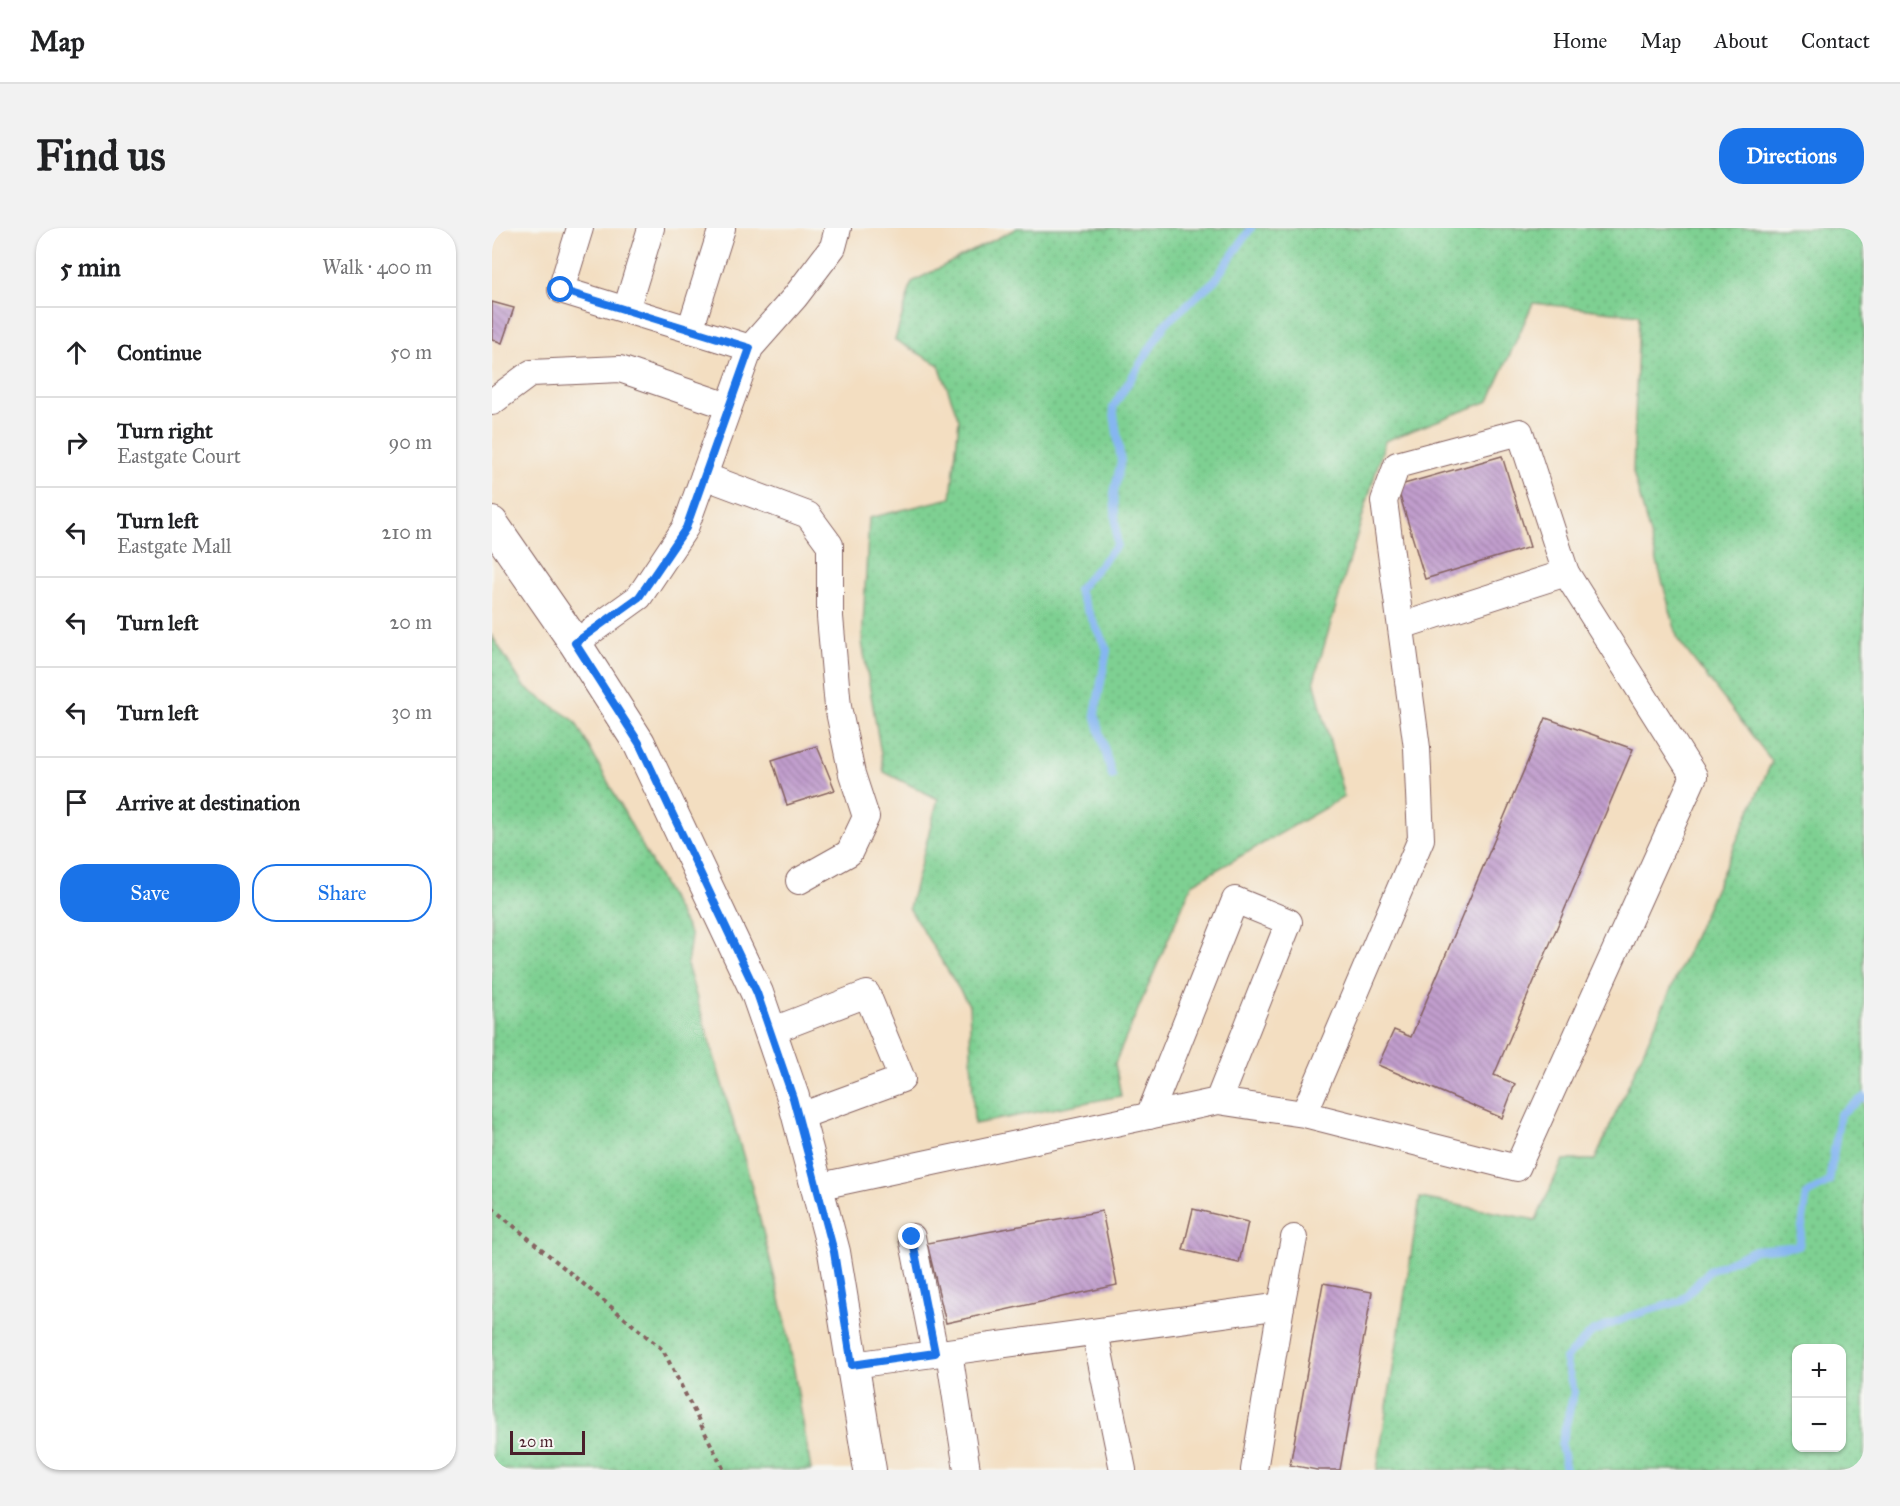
<!DOCTYPE html>
<html lang="en">
<head>
<meta charset="utf-8">
<style>
	body { margin:0; font-family:"IM FELL Great Primer",serif; background:#f2f2f2; color:#202124 }
	.controls { position:absolute; right:18px; bottom:18px; display:grid; overflow:hidden; border-radius:12px; box-shadow:0 2px 4px #0004 }
	.controls button { width:54px; height:54px; display:grid; place-items:center; padding:0; border:0; border-bottom:2px solid #e0e0e0; background:#fff; color:#202124; font:30px sans-serif }
	.scale { position:absolute; left:18px; bottom:15px; width:75px; box-sizing:border-box; padding-left:6px; border:3px solid #4a1f2b; border-top:0; font-size:16px; line-height:21px; white-space:nowrap; color:#4a1f2b; -webkit-text-stroke:4px #f6f6f2; paint-order:stroke }
	.stop { position:absolute; width:18px; height:18px; margin:-14px; border:4px solid #1a73e8; border-radius:50%; background:#fff }
	.stop.end { background:#1a73e8; border-color:#fff; box-shadow:0 2px 6px #0008 }
	.list { margin:0; padding:0; list-style:none }
	h2 { display:flex; justify-content:space-between; align-items:center; height:78px; margin:0; padding:0 24px; font-size:26px }
	h2 small { font-size:20px; font-weight:400; color:#757577 }
	.list li { display:grid; grid-template-columns:39px 1fr auto; gap:18px; align-items:center; box-sizing:border-box; height:90px; padding:0 24px; border-top:2px solid #e0e0e0 }
	.list b { display:block; font-size:22px; white-space:nowrap }
	.list p { margin:0; font-size:20px; white-space:nowrap; color:#757577 }
	.list em { font-size:20px; font-style:normal; color:#757577 }
	.actions { display:flex; gap:12px; padding:18px 24px }
	.actions a { flex:1; padding:14px 0; border:2px solid #1a73e8; border-radius:24px; text-align:center; font-size:21px; color:#1a73e8 }
	.actions .main { background:#1a73e8; color:#fff }
	.icon { flex:none; width:33px; height:33px; fill:none; stroke:currentColor; stroke-width:2; stroke-linecap:round; stroke-linejoin:round }
	.map { position:relative; flex:none; width:1372px; height:1242px; overflow:hidden; border-radius:24px }
	header { display:flex; align-items:center; gap:36px; box-sizing:border-box; height:84px; padding:0 30px; background:#fff; border-bottom:2px solid #e0e0e0 }
	header strong { font-size:28px }
	nav { display:flex; gap:33px; margin-inline-start:auto; font-size:21px }
	.intro { display:flex; align-items:center; justify-content:space-between; box-sizing:border-box; height:144px; padding:0 36px }
	h1 { margin:0; font-size:42px }
	.button { padding:15px 27px; border-radius:24px; background:#1a73e8; color:#fff; font-size:21px; font-weight:700 }
	main { display:flex; gap:36px; padding:0 36px }
	aside { flex:1; background:#fff; border-radius:24px; box-shadow:0 2px 4px #0004 }
	.map>svg:first-child { display:block }
	.grass { fill:url(#grass-dots); stroke:#64785e; stroke-width:1.5; fill-rule:evenodd }
	.lines { fill:none; stroke-linecap:round; stroke-linejoin:round }
	.stream { stroke:#85b6f1; stroke-width:8 }
	.building { fill:url(#building-back-hatch) }
	.minor-casing { stroke:#856260; stroke-width:28 }
	.major-casing { stroke:#856260; stroke-width:34 }
	.path { stroke:#856260; stroke-width:4; stroke-dasharray:4.5 4.5; stroke-linecap:butt }
	.minor { stroke:#fff; stroke-width:26 }
	.major { stroke:#fff; stroke-width:32 }
	.route { stroke:#1a73e8; stroke-width:8 }
</style>
</head>
<body>
<header>
<strong>Map</strong>
<nav><a>Home</a><a>Map</a><a>About</a><a>Contact</a></nav>
</header>
<div class="intro"><h1>Find us</h1><a class="button">Directions</a></div>
<main>
<aside>
<h2>5 min<small>Walk · 400 m</small></h2>
<ul class="list">
<li><svg class="icon" aria-label="ahead" viewBox="0 0 24 24"><path d="M12 20V5M6 11l6-6 6 6"/></svg><div><b>Continue</b></div><em>50 m</em></li>
<li><svg class="icon" aria-label="right" viewBox="0 0 24 24"><path d="M7 20v-9h11M14 6l5 5-5 5"/></svg><div><b>Turn right</b><p>Eastgate Court</p></div><em>90 m</em></li>
<li><svg class="icon" aria-label="left" viewBox="0 0 24 24"><path d="M17 20v-9H6M10 6l-5 5 5 5"/></svg><div><b>Turn left</b><p>Eastgate Mall</p></div><em>210 m</em></li>
<li><svg class="icon" aria-label="left" viewBox="0 0 24 24"><path d="M17 20v-9H6M10 6l-5 5 5 5"/></svg><div><b>Turn left</b></div><em>20 m</em></li>
<li><svg class="icon" aria-label="left" viewBox="0 0 24 24"><path d="M17 20v-9H6M10 6l-5 5 5 5"/></svg><div><b>Turn left</b></div><em>30 m</em></li>
<li><svg class="icon" aria-label="arrive" viewBox="0 0 24 24"><path d="M6 21V4h12l-3 4 3 4H6"/></svg><div><b>Arrive at destination</b></div></li>
</ul>
<div class="actions"><a class="main">Save</a><a>Share</a></div>
</aside>
<div class="map">
<svg width="1372" height="1242" viewBox="0 0 1372 1242">
	<defs>
		<pattern id="grass-dots" width="8" height="8" patternUnits="userSpaceOnUse" patternTransform="scale(1.5)"><rect width="8" height="8" fill="#7ed092"/><path d="M2 2h.1M6 6h.1" fill="none" stroke="#6eb27e" stroke-width="1.8" stroke-linecap="round"/></pattern>
		<pattern id="building-back-hatch" width="6" height="6" patternUnits="userSpaceOnUse" patternTransform="scale(1.5)"><rect width="6" height="6" fill="#c19ecd"/><path d="M-1 5l2 2M0 0l6 6M5-1l2 2" fill="none" stroke="#9f80a7"/></pattern>
	</defs>
	<rect width="100%" height="100%" fill="#f6f6f2"/>
	<filter id="ink" filterUnits="userSpaceOnUse"><feTurbulence type="fractalNoise" baseFrequency=".0167" numOctaves="2"/><feDisplacementMap in="SourceGraphic" scale="12" xChannelSelector="R" yChannelSelector="G"/><feConvolveMatrix kernelMatrix="1 2 1 2 8 2 1 2 1" color-interpolation-filters="sRGB"/></filter>
	<filter id="wash" filterUnits="userSpaceOnUse"><feTurbulence type="fractalNoise" baseFrequency=".008" numOctaves="4" result="noise"/><feDisplacementMap in="SourceGraphic" scale="24" xChannelSelector="R" yChannelSelector="G"/><feGaussianBlur stdDeviation="1.35" result="paint"/><feColorMatrix in="noise" values="0 0 0 0 0 0 0 0 0 0 0 0 0 0 0 0 0 1.4 0 .05"/><feComposite in="paint" operator="in"/></filter>
	<g filter="url(#wash)">
		<rect width="100%" height="100%" fill="#f3dec1"/>
		<g class="grass">
			<path d="M525 0H1372V1242H885L928 970 1044 992 1071 932H1103L1280 533 1186 412 1141 244 1147 87 1041 75 997 173 893 213 822 452 852 569 700 656 623 835 629 868 482 896 477 777 417 680 446 571 392 544 370 414 377 290 459 270 467 192 447 137 403 112 420 54ZM1350 1120V1220H1304V1120Z"/>
			<path d="M0 408 32 459 83 493 199 708 195 737 256 944 294 1095 319 1242H0Z"/>
		</g>
		<g class="lines">
			<g class="stream">
				<path d="M620 548 603 486 615 422 586 362 625 317 622 265 629 233 621 179 674 95 723 52 759 0"/>
				<path d="M1074 1242 1069 1217 1082 1164 1073 1131 1100 1104 1138 1088 1189 1073 1217 1043 1263 1022 1307 1018 1315 966 1337 954 1348 886 1372 869"/>
			</g>
		</g>
		<g id="blocks">
			<g class="building">
				<path d="M0 74 22 80 10 115 0 111Z"/>
				<path d="M1010 228 1038 319 933 351 905 258Z"/>
				<path d="M1054 490 1141 521 1002 847 1023 856 1010 890 886 837 902 802 919 809Z"/>
				<path d="M325 518 343 562 295 577 280 532Z"/>
				<path d="M701 981 756 994 747 1035 691 1022Z"/>
				<path d="M610 983 625 1057 454 1095 435 1015Z"/>
				<path d="M831 1055 880 1064 848 1242H825L798 1237Z"/>
			</g>
		</g>
	</g>
	<g filter="url(#ink)">
		<use href="#blocks" fill-opacity="0" stroke="#856260" stroke-width="1.5"/>
		<g class="lines">
			<defs>
				<g id="minor">
					<path d="M88 0 69 62 258 120"/>
					<path d="M134 82 159 0"/>
					<path d="M198 102 230 0"/>
					<path d="M0 174 39 145 128 141 236 178"/>
					<path d="M212 248 316 287 338 317V389L346 479 360 546 374 589 357 625 307 653"/>
					<path d="M909 398 1074 345"/>
					<path d="M83 415 147 369 193 300 258 120 303 69 341 19 346 0"/>
					<path d="M279 803 375 766 410 851 306 889"/>
					<path d="M657 888 743 672 797 694 726 873"/>
					<path d="M324 959 726 873 812 886 1025 940 1202 548 1074 345 1028 204 905 237 892 273 925 520 929 611 812 886"/>
					<path d="M420 1009 443 1125"/>
					<path d="M789 1078 802 1010"/>
					<path d="M603 1104 631 1242"/>
					<path d="M457 1124 475 1242"/>
					<path d="M361 1137 789 1078 762 1242"/>
				</g>
				<path id="major" d="M0 295 83 415 147 515 265 765 301 869 342 1024 378 1242"/>
			</defs>
			<use href="#minor" class="minor-casing"/>
			<use href="#major" class="major-casing"/>
			<path class="path" d="M0 980 171 1122 232 1242"/>
			<use href="#minor" class="minor"/>
			<use href="#major" class="major"/>
		</g>
	</g>
	<g class="lines" filter="url(#ink)">
		<path class="route" d="M69 62 258 120 194 300 147 369 83 415 147 515 265 765 301 870 342 1024 360 1137 443 1125 420 1009"/>
	</g>
</svg>
<div class="controls">
<button>+</button>
<button>−</button>
</div>
<div class="scale">20 m</div>
<div class="stop" style="left:69px;top:62px"></div>
<div class="stop end" style="left:420px;top:1009px"></div>
</div>
</main>
</body>
</html>
